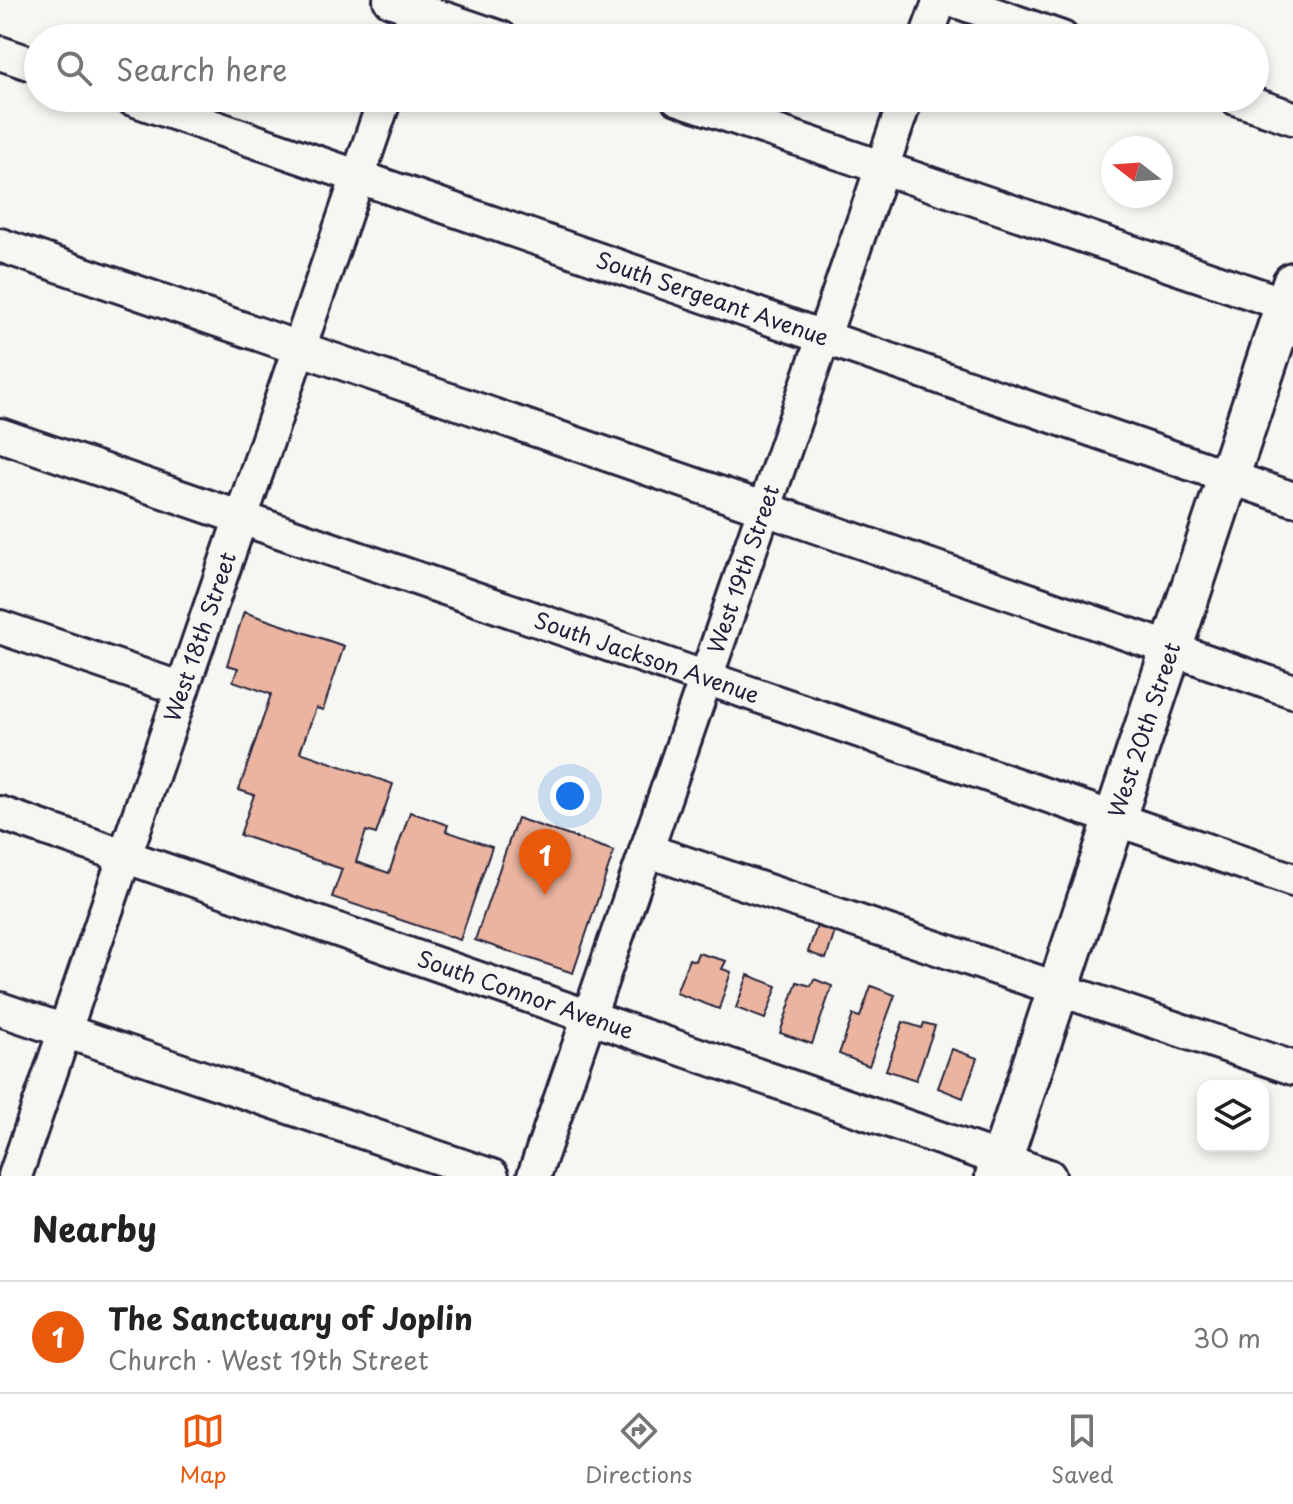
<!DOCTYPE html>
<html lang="en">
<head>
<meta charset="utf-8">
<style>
	body { margin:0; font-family:"Playpen Sans",sans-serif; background:#f6f6f6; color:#222 }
	.controls { position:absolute; right:24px; bottom:24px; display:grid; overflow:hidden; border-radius:16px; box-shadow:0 4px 12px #0003 }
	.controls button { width:72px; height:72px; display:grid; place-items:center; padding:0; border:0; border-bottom:2px solid #e0e0e0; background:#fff; color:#222; font:40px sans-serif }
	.compass { position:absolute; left:1101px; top:136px; width:72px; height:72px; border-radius:50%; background:#fff; box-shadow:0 4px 12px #0003; rotate:287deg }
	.you { position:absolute; left:570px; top:796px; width:28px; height:28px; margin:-20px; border:6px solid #fff; border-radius:50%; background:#1a73e8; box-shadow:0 0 0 12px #1a73e833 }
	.badge { display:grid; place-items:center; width:52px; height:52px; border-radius:50%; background:#ea580c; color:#fff; font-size:26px; font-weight:700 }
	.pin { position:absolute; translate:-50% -66px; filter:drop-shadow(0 2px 4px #0008) }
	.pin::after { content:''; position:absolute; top:42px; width:28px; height:24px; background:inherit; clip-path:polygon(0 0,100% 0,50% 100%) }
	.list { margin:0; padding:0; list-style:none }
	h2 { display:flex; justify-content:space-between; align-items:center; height:104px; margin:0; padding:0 32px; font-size:34px }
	h2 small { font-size:26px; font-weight:400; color:#767676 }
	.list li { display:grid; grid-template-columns:52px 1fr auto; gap:24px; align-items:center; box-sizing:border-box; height:112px; padding:0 32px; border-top:2px solid #e0e0e0 }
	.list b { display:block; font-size:30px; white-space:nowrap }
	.list p { margin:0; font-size:26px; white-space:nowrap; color:#767676 }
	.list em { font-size:26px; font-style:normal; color:#767676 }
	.icon { flex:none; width:44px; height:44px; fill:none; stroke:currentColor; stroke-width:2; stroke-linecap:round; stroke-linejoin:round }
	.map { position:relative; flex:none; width:1293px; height:1176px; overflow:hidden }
	.search { position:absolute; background:#fff; box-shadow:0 4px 12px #0003; left:24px; right:24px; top:24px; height:88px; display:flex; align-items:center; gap:20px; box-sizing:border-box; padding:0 28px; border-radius:44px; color:#767676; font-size:30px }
	.sheet { height:216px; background:#fff }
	nav { display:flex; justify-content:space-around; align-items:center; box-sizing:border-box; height:112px; border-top:2px solid #e0e0e0; background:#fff; font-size:22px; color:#767676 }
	nav a { display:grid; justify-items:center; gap:4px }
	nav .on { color:#ea580c }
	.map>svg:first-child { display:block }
	.building { fill:#ebb4a0; stroke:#22223b; stroke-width:2 }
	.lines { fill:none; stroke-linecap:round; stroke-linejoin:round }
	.minor-casing { stroke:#22223b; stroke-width:38 }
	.major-casing { stroke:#22223b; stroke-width:46 }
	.minor { stroke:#f6f6f2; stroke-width:32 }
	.major { stroke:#f6f6f2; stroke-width:40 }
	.labels { text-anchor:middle; stroke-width:6; stroke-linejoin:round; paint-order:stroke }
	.street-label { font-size:22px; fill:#22223b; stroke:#f6f6f2 }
</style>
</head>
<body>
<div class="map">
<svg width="1293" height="1176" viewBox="0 0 1293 1176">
	<rect width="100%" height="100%" fill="#f6f6f2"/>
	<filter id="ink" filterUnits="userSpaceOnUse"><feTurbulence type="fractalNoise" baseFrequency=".0125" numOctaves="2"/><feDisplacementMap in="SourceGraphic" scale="16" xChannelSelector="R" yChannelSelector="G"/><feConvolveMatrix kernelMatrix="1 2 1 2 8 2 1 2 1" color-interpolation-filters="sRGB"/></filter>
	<g filter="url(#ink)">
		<g class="building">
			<path d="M244 612 344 646 323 710 316 708 300 752 393 784 376 834 366 831 356 862 389 873 410 812 448 825 446 831 492 847 460 940 332 897 342 869 240 835 254 795 239 790 271 694 233 681 238 668 227 665Z"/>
			<path d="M517 818 614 851 573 973 475 940Z"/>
			<path d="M817 926 835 932 826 959 808 952Z"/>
			<path d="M698 953 726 961 722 969 731 972 719 1009 676 993 689 959 695 961Z"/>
			<path d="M748 975 777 986 765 1019 736 1008Z"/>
			<path d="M814 979 832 986 812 1044 780 1033 797 982 811 986Z"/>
			<path d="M871 986 895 995 869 1066 839 1054 853 1015 860 1017Z"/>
			<path d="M903 1022 922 1028 924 1023 935 1026 916 1080 886 1070Z"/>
			<path d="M952 1049 977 1058 963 1098 938 1088Z"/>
		</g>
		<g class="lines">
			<defs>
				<g id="minor">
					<path d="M390 0 501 38"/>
					<path d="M953 0 1062 38"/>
					<path d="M406 38 419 0"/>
					<path d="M926 38 940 0"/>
					<path d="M0 53 38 66"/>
					<path id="s1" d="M130 98 1293 499"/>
					<path d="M677 98 1293 307"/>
					<path d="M1235 98 1293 118"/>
					<path d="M0 245 1293 691"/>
					<path id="s2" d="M0 435 1293 880"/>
					<path d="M0 627 182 689"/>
					<path id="s3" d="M0 813 1049 1176"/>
					<path d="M646 850 1293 1068"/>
					<path d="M0 1009 492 1176"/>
					<path id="s4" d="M15 1176 385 98"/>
					<path id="s5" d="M534 1176 906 98"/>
				</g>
				<g id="major">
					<path id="s6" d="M996 1176 1293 283"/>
				</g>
			</defs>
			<use href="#minor" class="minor-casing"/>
			<use href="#major" class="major-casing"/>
			<use href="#minor" class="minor"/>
			<use href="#major" class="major"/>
		</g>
	</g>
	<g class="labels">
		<g class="street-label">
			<text dy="8" stroke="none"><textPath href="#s1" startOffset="616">South Sergeant Avenue</textPath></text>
			<text dy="8" stroke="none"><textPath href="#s5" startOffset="642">West 19th Street</textPath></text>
			<text dy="8" stroke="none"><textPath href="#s4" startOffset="570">West 18th Street</textPath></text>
			<text dy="8" stroke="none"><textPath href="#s2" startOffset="684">South Jackson Avenue</textPath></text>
			<text dy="8" stroke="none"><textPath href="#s6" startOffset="470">West 20th Street</textPath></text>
			<text dy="8" stroke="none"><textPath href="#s3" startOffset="556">South Connor Avenue</textPath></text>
		</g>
	</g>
</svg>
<div class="controls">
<button><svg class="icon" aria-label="layers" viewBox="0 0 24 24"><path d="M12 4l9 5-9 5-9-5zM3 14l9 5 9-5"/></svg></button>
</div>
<svg class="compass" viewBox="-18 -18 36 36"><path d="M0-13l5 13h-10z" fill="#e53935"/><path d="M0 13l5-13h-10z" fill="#767676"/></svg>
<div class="you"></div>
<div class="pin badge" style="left:545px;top:895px">1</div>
<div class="search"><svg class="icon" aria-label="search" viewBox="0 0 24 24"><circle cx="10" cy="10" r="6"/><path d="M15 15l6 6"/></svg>Search here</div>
</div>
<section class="sheet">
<h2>Nearby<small></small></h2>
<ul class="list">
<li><span class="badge">1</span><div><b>The Sanctuary of Joplin</b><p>Church · West 19th Street</p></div><em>30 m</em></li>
</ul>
</section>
<nav>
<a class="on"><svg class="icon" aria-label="map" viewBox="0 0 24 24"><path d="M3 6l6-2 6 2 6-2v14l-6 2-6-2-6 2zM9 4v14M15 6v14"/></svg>Map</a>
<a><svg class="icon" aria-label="directions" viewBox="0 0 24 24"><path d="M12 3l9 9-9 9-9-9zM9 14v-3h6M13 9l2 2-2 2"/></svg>Directions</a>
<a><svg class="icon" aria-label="saved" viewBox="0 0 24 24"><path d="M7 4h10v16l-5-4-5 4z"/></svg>Saved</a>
</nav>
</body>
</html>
